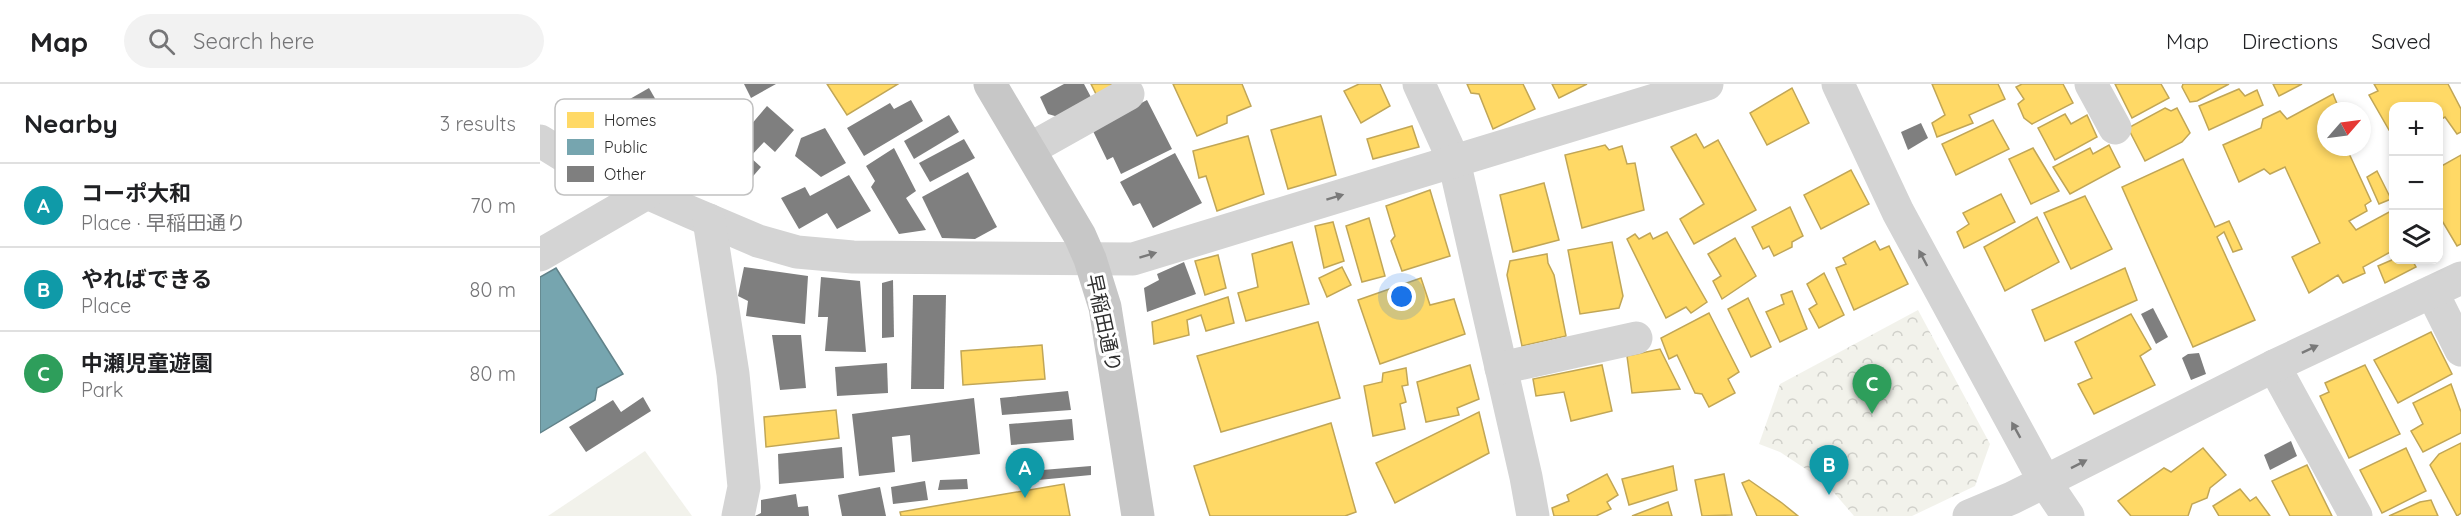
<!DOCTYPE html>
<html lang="en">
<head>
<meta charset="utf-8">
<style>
	body { margin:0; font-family:Quicksand,"Noto Sans JP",sans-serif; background:#f2f2f2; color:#202124 }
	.controls { position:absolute; right:18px; top:18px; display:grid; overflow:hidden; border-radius:12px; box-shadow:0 3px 9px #0003 }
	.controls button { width:54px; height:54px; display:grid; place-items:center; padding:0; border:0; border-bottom:2px solid #e0e0e0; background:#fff; color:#202124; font:30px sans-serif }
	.compass { position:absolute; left:1777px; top:18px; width:54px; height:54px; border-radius:50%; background:#fff; box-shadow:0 3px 9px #0003; rotate:62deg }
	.you { position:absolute; left:862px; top:213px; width:21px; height:21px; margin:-15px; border:4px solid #fff; border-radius:50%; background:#1a73e8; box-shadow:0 0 0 9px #1a73e833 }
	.badge { display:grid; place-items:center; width:39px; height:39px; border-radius:50%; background:#787878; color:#fff; font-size:20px; font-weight:700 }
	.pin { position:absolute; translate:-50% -50px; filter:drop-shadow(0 2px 3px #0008) }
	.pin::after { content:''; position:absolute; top:32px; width:21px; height:18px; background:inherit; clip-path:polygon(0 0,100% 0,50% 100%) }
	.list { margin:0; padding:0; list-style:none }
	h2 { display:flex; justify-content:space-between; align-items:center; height:78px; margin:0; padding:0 24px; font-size:26px }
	h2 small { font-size:20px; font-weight:400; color:#757577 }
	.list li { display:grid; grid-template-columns:39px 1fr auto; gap:18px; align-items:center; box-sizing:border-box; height:84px; padding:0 24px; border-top:2px solid #e0e0e0 }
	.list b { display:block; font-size:22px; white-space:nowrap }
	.list p { margin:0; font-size:20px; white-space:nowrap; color:#757577 }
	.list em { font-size:20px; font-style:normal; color:#757577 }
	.icon { flex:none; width:33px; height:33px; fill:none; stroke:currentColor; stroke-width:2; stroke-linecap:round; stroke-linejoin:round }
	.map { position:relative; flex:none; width:1921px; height:432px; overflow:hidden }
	header { display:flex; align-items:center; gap:36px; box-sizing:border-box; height:84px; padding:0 30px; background:#fff; border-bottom:2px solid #e0e0e0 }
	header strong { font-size:28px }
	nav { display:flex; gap:33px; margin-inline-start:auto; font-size:21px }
	.search { width:420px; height:54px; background:#f2f2f2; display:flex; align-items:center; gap:15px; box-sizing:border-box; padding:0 21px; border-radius:33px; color:#757577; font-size:22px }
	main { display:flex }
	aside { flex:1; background:#fff }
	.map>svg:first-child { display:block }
	.forest { fill:url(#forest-crowns) }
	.pitch { fill:#f2f2eb }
	.homes { fill:#ffd966; stroke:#c1a656; stroke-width:1.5 }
	.public { fill:#76a5af; stroke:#618289; stroke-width:1.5 }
	.building { fill:#7f7f7f }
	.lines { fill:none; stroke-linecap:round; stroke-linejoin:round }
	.minor { stroke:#d4d4d4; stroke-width:33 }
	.major { stroke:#c7c7c7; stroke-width:33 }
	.oneway { fill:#797979 }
	.labels { text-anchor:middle; stroke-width:6; stroke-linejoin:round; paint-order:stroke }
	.street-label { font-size:20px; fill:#2f2f2f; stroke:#fff }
	.key { fill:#fff; stroke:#c1c1c1; stroke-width:1.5 }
	.key-label { font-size:16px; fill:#2f2f2f }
</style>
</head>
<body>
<header>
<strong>Map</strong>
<div class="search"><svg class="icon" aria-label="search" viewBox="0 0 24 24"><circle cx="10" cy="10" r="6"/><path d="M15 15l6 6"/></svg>Search here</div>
<nav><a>Map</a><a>Directions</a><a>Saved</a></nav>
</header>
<main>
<aside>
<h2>Nearby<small>3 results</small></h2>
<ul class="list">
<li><span class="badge" style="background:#0f9aa8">A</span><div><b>コーポ大和</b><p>Place · 早稲田通り</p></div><em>70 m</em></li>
<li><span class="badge" style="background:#0f9aa8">B</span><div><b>やればできる</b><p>Place</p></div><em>80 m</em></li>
<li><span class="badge" style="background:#2e9e5b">C</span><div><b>中瀬児童遊園</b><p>Park</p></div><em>80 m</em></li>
</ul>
</aside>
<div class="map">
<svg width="1921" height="432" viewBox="0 0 1921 432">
	<defs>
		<pattern id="forest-crowns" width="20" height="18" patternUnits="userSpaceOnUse" patternTransform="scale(1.5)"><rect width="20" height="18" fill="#f2f2eb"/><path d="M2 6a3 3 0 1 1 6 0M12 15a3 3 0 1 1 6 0" fill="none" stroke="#d0d0ca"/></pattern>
	</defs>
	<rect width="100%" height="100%" fill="#fff"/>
	<path class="forest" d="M1378 226 1450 360 1435 402 1372 432H1314L1284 397 1240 368 1219 360 1240 300Z"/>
	<path class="pitch" d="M105 367 152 432H8Z"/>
	<g class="homes">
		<path d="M287 0H358L307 31Z"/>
		<path d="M551 0H571L572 1 557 12Z"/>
		<path d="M633 0H702L711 22 687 32V39L657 52Z"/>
		<path d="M819 0H840L850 22 821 39 804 7Z"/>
		<path d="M927 0H983L995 25 953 45 939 10 931 9Z"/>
		<path d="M1012 0H1047L1019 14Z"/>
		<path d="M1392 0H1458L1465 15 1429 31 1433 39 1397 53 1392 39 1405 31Z"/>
		<path d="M1482 0H1523L1533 19 1492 40 1484 34 1478 20 1484 15 1476 3Z"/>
		<path d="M1575 0H1621L1629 14 1592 34Z"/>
		<path d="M1643 0H1689L1657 17 1650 18 1642 3Z"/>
		<path d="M1733 0H1762L1739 12Z"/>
		<path d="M1834 0H1908L1921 25V48L1917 50 1905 33 1898 37V22H1854V43L1849 46 1829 11 1838 7Z"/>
		<path d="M1252 4 1269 39 1227 61 1210 29Z"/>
		<path d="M1699 5 1705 12 1717 6 1723 21 1669 46 1659 22Z"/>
		<path d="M1793 10 1800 27H1786V63H1806L1831 117 1825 121 1827 127 1809 137 1816 146 1851 127 1854 133V166L1823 183 1825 189 1803 199 1798 191 1769 209 1752 173 1780 159 1745 83 1730 90 1724 85 1699 98 1683 61 1721 44 1723 35 1740 27 1747 35Z"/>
		<path d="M1625 24 1631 27 1637 24 1650 49 1642 58 1605 77 1588 44Z"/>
		<path d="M1525 30 1531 40 1547 31 1557 53 1515 76 1498 44Z"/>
		<path d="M781 32 796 91 748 105 731 46Z"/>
		<path d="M1453 36 1469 65 1416 91 1402 60Z"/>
		<path d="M872 42 879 63 833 75 827 55Z"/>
		<path d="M1156 50 1164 64 1178 56 1216 126 1154 160 1140 135 1164 120 1131 63Z"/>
		<path d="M708 52 724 110 677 127 666 92 659 94 653 67Z"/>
		<path d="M1065 61 1069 66 1082 62 1087 80 1095 79 1104 126 1042 144 1025 71Z"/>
		<path d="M1569 61 1580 83 1530 110 1513 83 1550 64 1553 70Z"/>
		<path d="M1493 64 1519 107 1491 120 1469 75Z"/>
		<path d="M1921 71V160L1917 162 1898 130V84Z"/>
		<path d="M1643 75 1675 143 1689 137 1702 165 1693 168 1684 148 1677 153 1715 236 1653 263 1582 103Z"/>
		<path d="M1311 86 1329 120 1281 145 1264 111Z"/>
		<path d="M1837 87 1851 115 1839 120 1827 93Z"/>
		<path d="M1004 99 1019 156 973 168 960 111Z"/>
		<path d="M890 106 910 172 862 187 851 157 855 152 846 122Z"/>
		<path d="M1461 110 1475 138 1424 164 1417 148 1429 140 1423 129Z"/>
		<path d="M1545 112 1572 165 1531 185 1504 129Z"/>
		<path d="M1250 123 1263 152 1252 158V163L1234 172 1229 162 1223 165 1212 143Z"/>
		<path d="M1497 133 1519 178 1465 207 1444 163Z"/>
		<path d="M829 134 845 192 822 198 806 142Z"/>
		<path d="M793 138 804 177 784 184 775 142Z"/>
		<path d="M1127 148 1167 218 1151 229 1146 223 1126 234 1087 155 1095 150 1099 155 1110 149 1113 155Z"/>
		<path d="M1195 154 1216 192 1182 215 1173 197 1181 192 1168 170Z"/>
		<path d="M1335 157 1340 166 1349 162 1368 200 1314 226 1296 184 1306 180 1303 174Z"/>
		<path d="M752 158 769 220 706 237 698 209 718 203 712 170Z"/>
		<path d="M1072 158 1083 212 1079 224 1040 230 1028 166Z"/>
		<path d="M1007 170 1008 179 1014 191 1026 252 982 262 967 191 970 177Z"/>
		<path d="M678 171 686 204 665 211 655 177Z"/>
		<path d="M1854 175 1872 176 1876 183 1845 199 1838 182Z"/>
		<path d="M802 183 811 201 787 213 779 194Z"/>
		<path d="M1585 184 1597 216 1505 257 1492 226Z"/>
		<path d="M1284 189 1304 231 1279 244 1269 225 1277 220 1267 200Z"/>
		<path d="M881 194 890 221 914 215 925 250 840 280 818 216Z"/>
		<path d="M1252 207 1267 245 1240 258 1226 228 1244 220 1241 211Z"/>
		<path d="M688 213 694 239 666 247 661 231 647 236 649 251 614 260 612 238Z"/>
		<path d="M1208 214 1231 263 1211 273 1188 225Z"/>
		<path d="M1169 229 1199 288 1188 295 1195 309 1169 323 1162 310 1155 309 1137 271 1129 275 1121 254Z"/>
		<path d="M1591 230 1611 265 1600 272 1615 301 1554 330 1538 300 1552 294 1535 258Z"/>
		<path d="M778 238 800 314 681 348 657 272Z"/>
		<path d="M1891 248 1912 290 1858 319 1834 276Z"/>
		<path d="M502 261 505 295 423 301 421 267Z"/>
		<path d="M1120 265 1140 305 1092 309 1087 272Z"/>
		<path d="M930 281 939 315 917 324 919 331 886 338 877 298Z"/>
		<path d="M1062 281 1072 327 1031 337 1024 308 996 312 993 295Z"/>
		<path d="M1825 281 1860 350 1809 374 1780 312 1789 308 1785 299Z"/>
		<path d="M866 284 868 301 862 302 866 318 860 320 865 345 833 352 824 302 842 298 843 289Z"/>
		<path d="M1911 300 1921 328V349L1883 368 1871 347 1883 340 1873 319Z"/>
		<path d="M296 326 299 354 226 363 224 333Z"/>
		<path d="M939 328 949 369 855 419 836 379Z"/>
		<path d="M791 339 816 428 805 432H670L654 382Z"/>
		<path d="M1921 359V429L1917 432 1890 381 1899 370Z"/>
		<path d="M1663 364 1686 391 1670 404 1667 414 1652 420 1648 432H1591L1578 417 1624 384 1631 388Z"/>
		<path d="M1866 364 1886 407 1842 429 1820 386Z"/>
		<path d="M1767 381 1792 432H1750L1732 397Z"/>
		<path d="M1133 382 1137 406 1089 421 1082 395Z"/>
		<path d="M1067 390 1078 411 1067 418 1071 425 1056 432H1014L1012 424 1029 417 1027 411Z"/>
		<path d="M1184 390 1192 431 1162 432 1155 396Z"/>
		<path d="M1209 396 1242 419 1258 432H1217L1202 399Z"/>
		<path d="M524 400 530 432H361L360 428Z"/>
		<path d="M1700 405 1710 417 1716 413 1730 432H1679L1673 422Z"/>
		<path d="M1891 416 1898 432H1849L1880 418Z"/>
		<path d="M1128 418 1132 432H1092Z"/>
	</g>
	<path class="public" d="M16 184 83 290 57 304 55 316 0 349V193Z"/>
	<g class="building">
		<path d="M204 0H236L211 14Z"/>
		<path d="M524 0H544L552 15 522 34 508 30 500 13Z"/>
		<path d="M109 4 132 44 94 65 69 27Z"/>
		<path d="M371 16 383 37 324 72 307 44 350 19 354 25Z"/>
		<path d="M607 16 632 65 581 90 573 73 567 76 552 45Z"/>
		<path d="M227 22 254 46 235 68 224 58 210 73 221 83 202 105 175 83Z"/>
		<path d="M409 31 419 48 374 75 364 57Z"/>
		<path d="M1381 39 1388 54 1368 66 1361 48Z"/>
		<path d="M285 44 306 79 281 93 255 72 261 54Z"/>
		<path d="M424 55 435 74 390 98 379 79Z"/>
		<path d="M354 64 376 107 366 114 386 146 359 150 331 103 335 97 326 82Z"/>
		<path d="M635 69 662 119 613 144 600 119 593 122 580 98Z"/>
		<path d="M428 88 457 143 435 155 402 154 382 113Z"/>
		<path d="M309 91 331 127 297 145 287 129 259 145 241 114 265 103 270 112Z"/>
		<path d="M644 178 656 210 607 228 604 204 619 196 617 190Z"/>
		<path d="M204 183 268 192 265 240 206 232 208 217 198 212Z"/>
		<path d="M281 193 320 197 326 268 285 267 288 233H278Z"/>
		<path d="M353 196 354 253 342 254V199Z"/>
		<path d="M373 211H406L404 305H371Z"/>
		<path d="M1613 224 1628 253 1616 260 1601 230Z"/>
		<path d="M232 251H261L266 304 240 306Z"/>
		<path d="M1659 269 1666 290 1651 296 1642 274 1648 270Z"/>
		<path d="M347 279 348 309 297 312 295 283Z"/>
		<path d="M528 307 531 326 462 331 460 314Z"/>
		<path d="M103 313 111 327 46 368 29 343 73 316 81 328Z"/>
		<path d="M434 314 440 370 372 378 370 351 352 353 355 388 319 392 312 330Z"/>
		<path d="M532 335 534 356 471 361 469 340Z"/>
		<path d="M1751 357 1757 372 1730 386 1724 371Z"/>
		<path d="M302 363 304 394 239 400 238 370Z"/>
		<path d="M551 382V391L477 398 478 388Z"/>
		<path d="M427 395 428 405 398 406 400 396Z"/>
		<path d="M385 397 388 416 353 420 351 403Z"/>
		<path d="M340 403 346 432H302L298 411Z"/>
		<path d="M256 410 258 423 268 422 269 432H215L221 429V416Z"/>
	</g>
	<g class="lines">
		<g class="minor">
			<path d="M879 0 914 77 986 393 993 432"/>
			<path d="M1298 0 1358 128 1505 398 1528 432"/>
			<path d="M1551 0 1575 44"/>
			<path d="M0 57 26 73 150 128 218 157 257 168 313 173 593 175 1167 0"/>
			<path d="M490 65 588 10"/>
			<path d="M169 136 193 290 204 403 198 432"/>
			<path d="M0 171 107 109"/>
			<path d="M1892 208 1921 266"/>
			<path d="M1734 282 1816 432"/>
			<path d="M961 284 1096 254"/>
			<path d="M1429 432 1472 414 1734 282 1921 194"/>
		</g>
		<path class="major" d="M450 0 540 152 550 175 565 223 598 432"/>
	</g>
	<defs><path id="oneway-solid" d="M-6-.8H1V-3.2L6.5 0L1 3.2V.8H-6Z" transform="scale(1.5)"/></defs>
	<g class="oneway">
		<use href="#oneway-solid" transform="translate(795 113) rotate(-17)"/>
		<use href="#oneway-solid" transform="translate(608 171) rotate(-17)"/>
		<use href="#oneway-solid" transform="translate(1383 174) rotate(-118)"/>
		<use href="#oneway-solid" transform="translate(1770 265) rotate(-25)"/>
		<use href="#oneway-solid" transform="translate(1476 346) rotate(-119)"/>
		<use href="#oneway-solid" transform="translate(1539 380) rotate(-27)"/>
	</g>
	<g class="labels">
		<g class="street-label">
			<text transform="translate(564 239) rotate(78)" y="7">早稲田通り</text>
		</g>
	</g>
	<rect x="15" y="15" width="198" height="96" rx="9" class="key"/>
	<rect x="27" y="28" width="27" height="16" fill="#ffd966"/>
	<rect x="27" y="55" width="27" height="16" fill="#76a5af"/>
	<rect x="27" y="82" width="27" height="16" fill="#7f7f7f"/>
	<g class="key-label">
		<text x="64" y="42">Homes</text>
		<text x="64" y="69">Public</text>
		<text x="64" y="96">Other</text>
	</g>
</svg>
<div class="controls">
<button>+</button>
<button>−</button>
<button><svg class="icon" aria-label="layers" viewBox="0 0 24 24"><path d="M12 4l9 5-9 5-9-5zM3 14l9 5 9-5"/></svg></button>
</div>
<svg class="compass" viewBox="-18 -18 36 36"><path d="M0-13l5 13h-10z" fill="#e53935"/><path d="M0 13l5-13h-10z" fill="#757577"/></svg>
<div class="you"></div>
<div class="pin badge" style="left:485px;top:414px;background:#0f9aa8">A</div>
<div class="pin badge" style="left:1289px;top:411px;background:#0f9aa8">B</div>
<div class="pin badge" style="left:1332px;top:330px;background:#2e9e5b">C</div>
</div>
</main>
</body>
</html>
